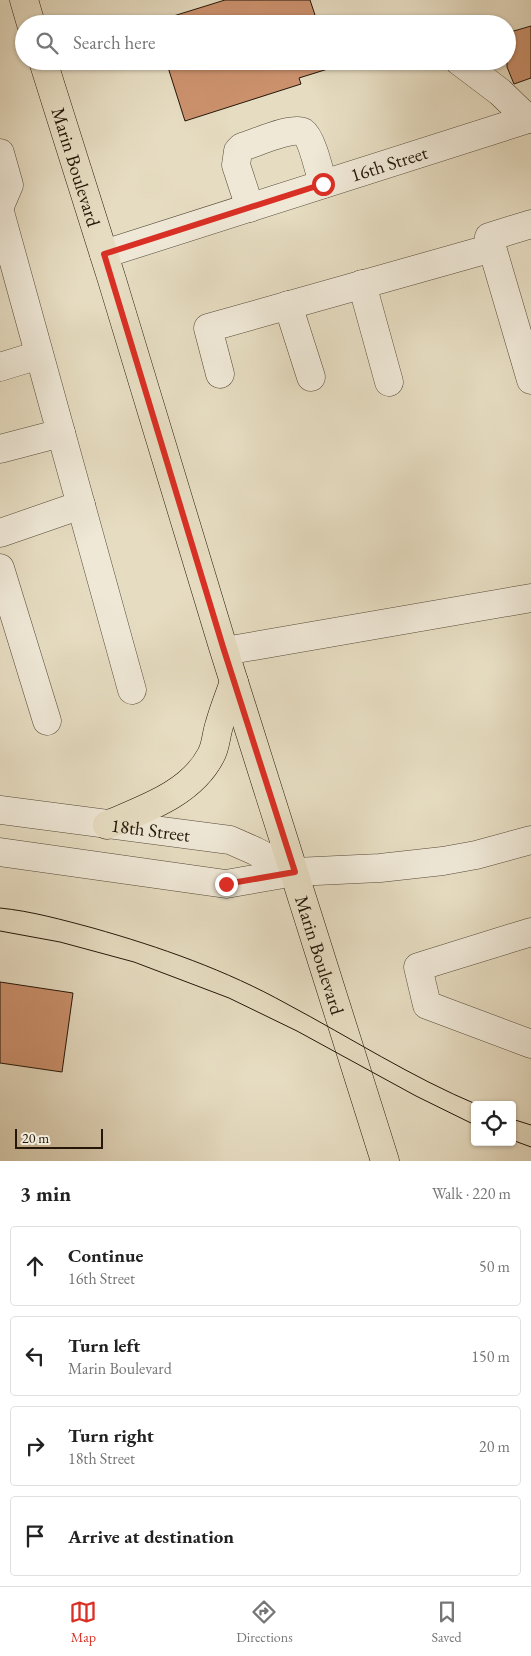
<!DOCTYPE html>
<html lang="en">
<head>
<meta charset="utf-8">
<style>
	body { margin:0; font-family:"EB Garamond",serif; background:#f6f6f6; color:#222 }
	.controls { position:absolute; right:15px; bottom:15px; display:grid; overflow:hidden; border-radius:5px; box-shadow:0 1px 4px #0004 }
	.controls button { width:45px; height:45px; display:grid; place-items:center; padding:0; border:0; border-bottom:1px solid #e0e0e0; background:#fff; color:#222; font:25px sans-serif }
	.scale { position:absolute; left:15px; bottom:12px; width:88px; box-sizing:border-box; padding-left:5px; border:2px solid #241608; border-top:0; font-size:14px; line-height:18px; white-space:nowrap; color:#241608; -webkit-text-stroke:4px #efe8d7; paint-order:stroke }
	.stop { position:absolute; width:15px; height:15px; margin:-11px; border:4px solid #d93025; border-radius:50%; background:#fff }
	.stop.end { background:#d93025; border-color:#fff; box-shadow:0 1px 5px #0008 }
	.list { margin:0; padding:0; list-style:none }
	h2 { display:flex; justify-content:space-between; align-items:center; height:65px; margin:0; padding:0 20px; font-size:21px }
	h2 small { font-size:16px; font-weight:400; color:#767676 }
	.list li { display:grid; grid-template-columns:32px 1fr auto; gap:15px; align-items:center; box-sizing:border-box; height:80px; margin:0 10px 10px; padding:0 10px; border:1px solid #e0e0e0; border-radius:5px }
	.list b { display:block; font-size:19px; white-space:nowrap }
	.list p { margin:0; font-size:16px; white-space:nowrap; color:#767676 }
	.list em { font-size:16px; font-style:normal; color:#767676 }
	.icon { flex:none; width:28px; height:28px; fill:none; stroke:currentColor; stroke-width:2; stroke-linecap:round; stroke-linejoin:round }
	.map { position:relative; flex:none; width:531px; height:1161px; overflow:hidden }
	.search { position:absolute; background:#fff; box-shadow:0 1px 4px #0004; left:15px; right:15px; top:15px; height:55px; display:flex; align-items:center; gap:12px; box-sizing:border-box; padding:0 18px; border-radius:28px; color:#767676; font-size:19px }
	.sheet { height:425px; background:#fff }
	nav { display:flex; justify-content:space-around; align-items:center; box-sizing:border-box; height:70px; border-top:1px solid #e0e0e0; background:#fff; font-size:14px; color:#767676 }
	nav a { display:grid; justify-items:center; gap:2px }
	nav .on { color:#d93025 }
	.map>svg:first-child { display:block }
	.building { fill:#cb916d; stroke:#241608 }
	.lines { fill:none; stroke-linecap:round; stroke-linejoin:round }
	.minor-casing { stroke:#544836; stroke-width:29 }
	.major-casing { stroke:#241608; stroke-width:29 }
	.minor { stroke:#efe8d7; stroke-width:28 }
	.major { stroke:#e6dcc1; stroke-width:28 }
	.tram { stroke:#241608; stroke-width:1 }
	.route { stroke:#d93025; stroke-width:6 }
	.labels { text-anchor:middle; stroke-width:4; stroke-linejoin:round; paint-order:stroke }
	.street-label { font-size:19px; fill:#241608; stroke:#efe8d7 }
</style>
</head>
<body>
<div class="map">
<svg width="531" height="1161" viewBox="0 0 531 1161">
	<rect width="100%" height="100%" fill="#e6dcc1"/>
	<filter id="stains"><feTurbulence type="fractalNoise" baseFrequency=".004" numOctaves="4"/><feColorMatrix values="0 0 0 0 .2 0 0 0 0 .09 0 0 0 0 .02 0 0 0 .5 -.17"/></filter>
	<radialGradient id="worn" r=".72"><stop offset=".6" stop-color="#630" stop-opacity="0"/><stop offset="1" stop-color="#630" stop-opacity=".3"/></radialGradient>
	<g class="building">
		<path d="M225 0H310L318 24H155L154 22Z"/>
		<path d="M531 26V78L514 84 507 67V33Z"/>
		<path d="M166 61H329L331 68 299 78 301 84 185 121Z"/>
		<path d="M0 982 73 993 62 1072 0 1063Z"/>
	</g>
	<g class="lines">
		<defs>
			<g id="minor">
				<path d="M459 61 500 92 528 119"/>
				<path d="M0 153 9 185 0 206"/>
				<path d="M250 208 236 165 238 151 242 147C253 144 293 126 303 132 312 138 320 174 323 184"/>
				<path d="M0 212 132 690"/>
				<path d="M531 224 489 237 531 380"/>
				<path id="s1" d="M104 254 531 118"/>
				<path d="M362 284 389 382"/>
				<path d="M288 305 311 377"/>
				<path d="M0 367 39 355"/>
				<path d="M220 374 208 328 492 248"/>
				<path d="M0 449 61 433"/>
				<path d="M0 533 81 505"/>
				<path d="M0 568 47 721"/>
				<path d="M225 651 531 598"/>
				<path id="s2" d="M0 810 230 840 255 851 295 872"/>
				<path d="M0 852 226 884 295 872 380 868 443 861 476 855 531 840"/>
				<path d="M531 932 418 967 427 1005 531 1044"/>
			</g>
			<g id="major">
				<path d="M24 0 31 24"/>
				<path id="s3" d="M43 61 112 280 223 647 385 1161"/>
				<path d="M107 825C144 809 191 794 211 755 216 746 216 735 219 726 223 711 229 696 234 682"/>
			</g>
		</defs>
		<use href="#minor" class="minor-casing"/>
		<use href="#major" class="major-casing"/>
		<use href="#minor" class="minor"/>
		<use href="#major" class="major"/>
		<g class="tram">
			<path d="M0 908C31 911 63 920 93 928 160 947 226 970 287 1004 351 1038 411 1077 478 1105"/>
			<path d="M0 931 60 942 134 962 229 998 297 1031 416 1096 475 1125"/>
			<path d="M512 1119 531 1125"/>
			<path d="M512 1140 531 1147"/>
		</g>
	</g>
	<g class="lines">
		<path class="route" d="M226 884 295 872 223 647 104 254 323 184"/>
	</g>
	<g class="labels">
		<g class="street-label">
			<text dy="7" stroke="none"><textPath href="#s1" startOffset="299">16th Street</textPath></text>
			<text dy="7" stroke="none"><textPath href="#s3" startOffset="111">Marin Boulevard</textPath></text>
			<text dy="7" stroke="none"><textPath href="#s2" startOffset="152">18th Street</textPath></text>
			<text dy="7" stroke="none"><textPath href="#s3" startOffset="936">Marin Boulevard</textPath></text>
		</g>
	</g>
	<rect width="100%" height="100%" filter="url(#stains)"/>
	<rect width="100%" height="100%" fill="url(#worn)"/>
</svg>
<div class="controls">
<button><svg class="icon" aria-label="locate" viewBox="0 0 24 24"><circle cx="12" cy="12" r="6"/><path d="M12 2v4M12 18v4M2 12h4M18 12h4"/></svg></button>
</div>
<div class="scale">20 m</div>
<div class="stop" style="left:323px;top:184px"></div>
<div class="stop end" style="left:226px;top:884px"></div>
<div class="search"><svg class="icon" aria-label="search" viewBox="0 0 24 24"><circle cx="10" cy="10" r="6"/><path d="M15 15l6 6"/></svg>Search here</div>
</div>
<section class="sheet">
<h2>3 min<small>Walk · 220 m</small></h2>
<ul class="list">
<li><svg class="icon" aria-label="ahead" viewBox="0 0 24 24"><path d="M12 20V5M6 11l6-6 6 6"/></svg><div><b>Continue</b><p>16th Street</p></div><em>50 m</em></li>
<li><svg class="icon" aria-label="left" viewBox="0 0 24 24"><path d="M17 20v-9H6M10 6l-5 5 5 5"/></svg><div><b>Turn left</b><p>Marin Boulevard</p></div><em>150 m</em></li>
<li><svg class="icon" aria-label="right" viewBox="0 0 24 24"><path d="M7 20v-9h11M14 6l5 5-5 5"/></svg><div><b>Turn right</b><p>18th Street</p></div><em>20 m</em></li>
<li><svg class="icon" aria-label="arrive" viewBox="0 0 24 24"><path d="M6 21V4h12l-3 4 3 4H6"/></svg><div><b>Arrive at destination</b></div></li>
</ul>
</section>
<nav>
<a class="on"><svg class="icon" aria-label="map" viewBox="0 0 24 24"><path d="M3 6l6-2 6 2 6-2v14l-6 2-6-2-6 2zM9 4v14M15 6v14"/></svg>Map</a>
<a><svg class="icon" aria-label="directions" viewBox="0 0 24 24"><path d="M12 3l9 9-9 9-9-9zM9 14v-3h6M13 9l2 2-2 2"/></svg>Directions</a>
<a><svg class="icon" aria-label="saved" viewBox="0 0 24 24"><path d="M7 4h10v16l-5-4-5 4z"/></svg>Saved</a>
</nav>
</body>
</html>
